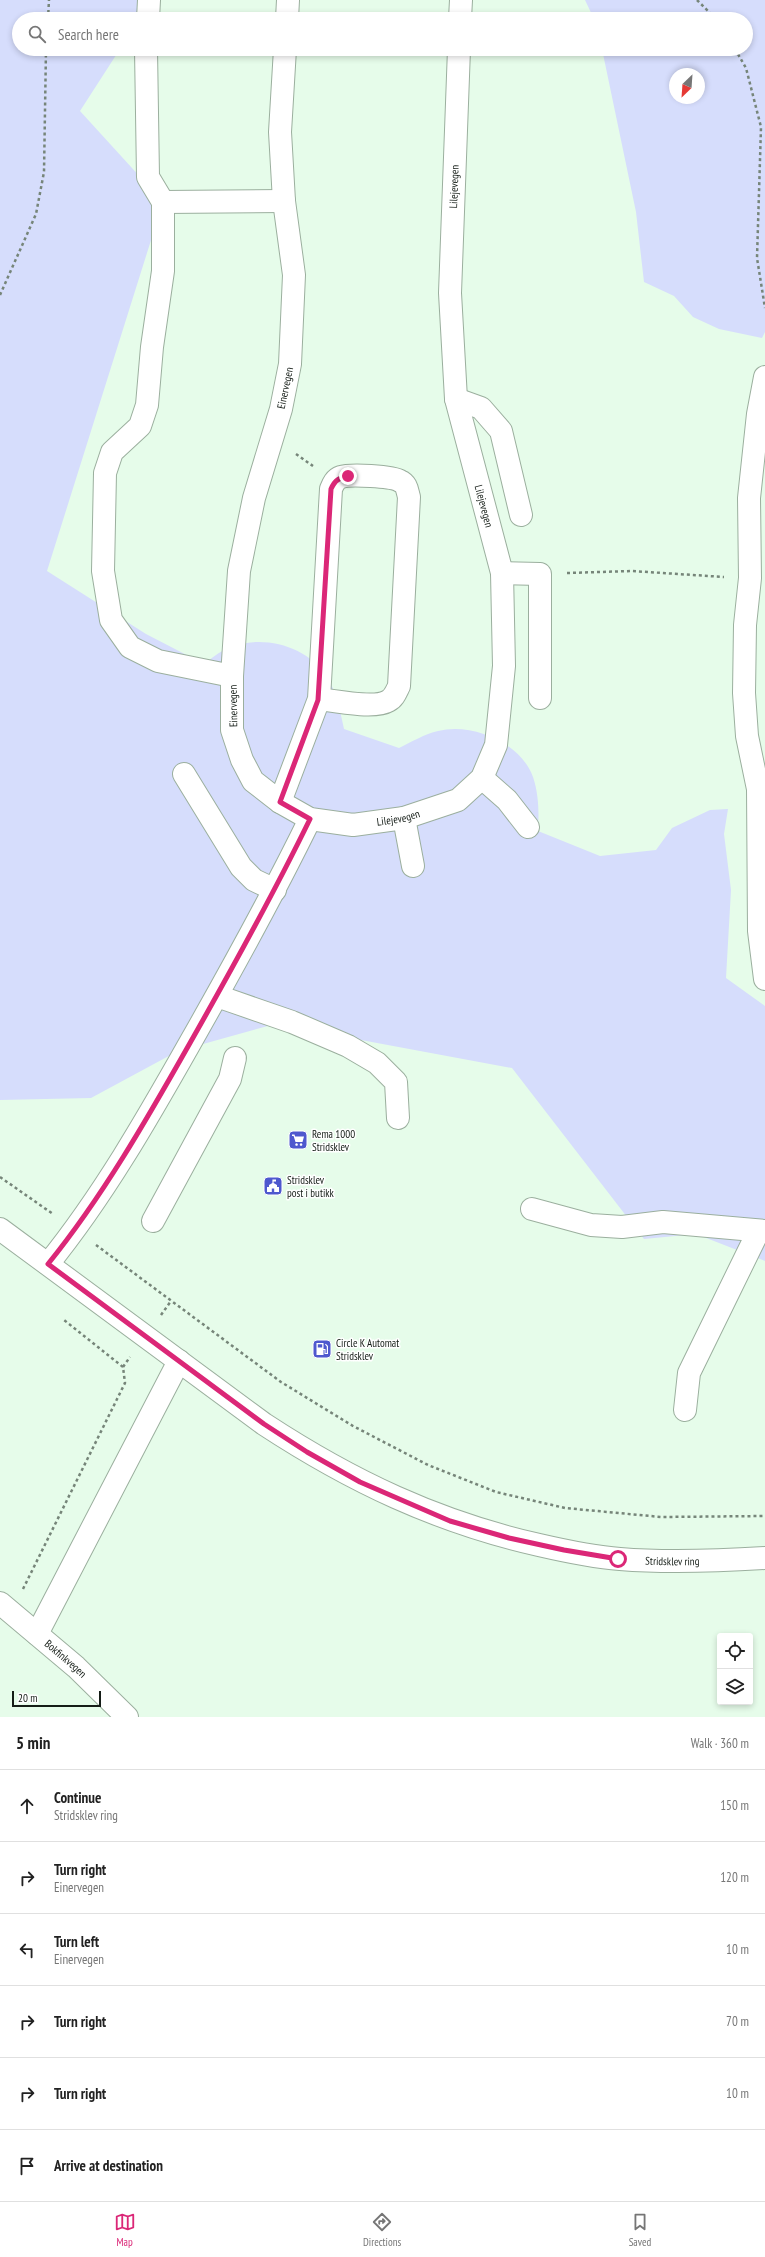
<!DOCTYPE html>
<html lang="en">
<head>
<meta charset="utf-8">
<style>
	body { margin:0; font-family:"PT Sans Narrow",sans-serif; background:#f6f6f6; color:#222 }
	.controls { position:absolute; right:12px; bottom:12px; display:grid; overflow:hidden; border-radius:4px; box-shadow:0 2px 6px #0003 }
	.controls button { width:36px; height:36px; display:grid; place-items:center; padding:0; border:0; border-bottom:1px solid #e0e0e0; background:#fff; color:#222; font:20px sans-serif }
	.compass { position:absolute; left:669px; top:68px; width:36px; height:36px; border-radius:50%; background:#fff; box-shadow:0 2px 6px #0003; rotate:205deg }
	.scale { position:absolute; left:12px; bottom:10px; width:89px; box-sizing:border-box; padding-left:4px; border:2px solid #151d17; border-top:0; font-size:11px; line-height:14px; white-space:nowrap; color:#151d17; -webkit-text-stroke:3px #fff; paint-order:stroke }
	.stop { position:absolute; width:12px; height:12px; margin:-9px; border:3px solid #db2777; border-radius:50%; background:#fff }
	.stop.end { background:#db2777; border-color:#fff; box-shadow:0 1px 4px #0008 }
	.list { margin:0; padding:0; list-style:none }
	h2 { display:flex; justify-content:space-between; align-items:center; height:52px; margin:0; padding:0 16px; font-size:17px }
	h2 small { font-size:13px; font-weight:400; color:#767676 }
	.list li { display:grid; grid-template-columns:26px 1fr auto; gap:12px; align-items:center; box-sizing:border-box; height:72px; padding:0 16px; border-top:1px solid #e0e0e0 }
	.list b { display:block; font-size:15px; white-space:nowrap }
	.list p { margin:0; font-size:13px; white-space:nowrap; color:#767676 }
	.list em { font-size:13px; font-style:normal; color:#767676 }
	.icon { flex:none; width:22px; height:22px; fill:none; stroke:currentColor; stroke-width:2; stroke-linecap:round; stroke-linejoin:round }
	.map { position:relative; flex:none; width:765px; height:1717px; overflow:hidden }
	.search { position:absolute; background:#fff; box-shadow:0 2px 6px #0003; left:12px; right:12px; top:12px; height:44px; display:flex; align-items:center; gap:10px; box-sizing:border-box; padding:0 14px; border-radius:22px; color:#767676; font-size:15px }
	.sheet { height:484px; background:#fff }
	nav { display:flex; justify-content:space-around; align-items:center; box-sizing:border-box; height:56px; border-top:1px solid #e0e0e0; background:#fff; font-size:11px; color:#767676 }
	nav a { display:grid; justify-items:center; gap:2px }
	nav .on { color:#db2777 }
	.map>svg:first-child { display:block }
	.green { fill:#d6ddfc; fill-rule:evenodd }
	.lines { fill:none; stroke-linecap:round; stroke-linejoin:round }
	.minor-casing { stroke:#9baf9e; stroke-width:24 }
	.path { stroke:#768579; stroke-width:2.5; stroke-dasharray:3 3; stroke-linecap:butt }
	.minor { stroke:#fff; stroke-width:22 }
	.route { stroke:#db2777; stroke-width:5 }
	.labels { text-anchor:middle; stroke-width:3; stroke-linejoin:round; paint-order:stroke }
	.street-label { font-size:11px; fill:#151d17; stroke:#fff }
	.poi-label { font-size:11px; fill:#151d17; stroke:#fff; text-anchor:start }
</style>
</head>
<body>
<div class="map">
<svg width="765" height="1717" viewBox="0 0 765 1717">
	<rect width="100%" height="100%" fill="#e6fcea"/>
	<g class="green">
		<path d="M0 0H151L139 19H19V49H120L80 111 163 202 47 571 146 634 204 664C211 659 219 652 226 649 260 633 307 645 327 677 337 693 340 711 344 729L399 748C411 742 425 734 438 731 472 722 521 743 533 777 539 795 539 813 538 831L600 856 656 850 672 828 710 810 728 809 724 834 731 890 726 978 765 1006V1261L696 1234 644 1239 512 1068 275 1024 178 1051 91 1098 0 1100Z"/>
		<path d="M585 0H765V332L762 338 719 329 693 317 674 296 644 282 636 212 602 49H746V19H594ZM675 74H699V98H675Z"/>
	</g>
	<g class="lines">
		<defs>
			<g id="minor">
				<path d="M148 19 149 0"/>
				<path d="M287 19 288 0"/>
				<path d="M460 19 461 0"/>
				<path d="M146 49 148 177 163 202V271L152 347 147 405 140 426 112 452 105 473 103 571 111 620 130 647 158 661 232 676"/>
				<path id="s1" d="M285 49 280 132 284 201 294 275 290 364 281 409 254 498 239 571 232 676V730L242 760 253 781 280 802 310 819 353 825 404 818 458 800 482 778 496 745 504 666 502 573 456 399 450 293 459 49"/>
				<path d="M163 202 284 201"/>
				<path d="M765 377 758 414 749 498 750 578 745 625 744 693 747 736 758 789 759 931 765 979"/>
				<path d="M456 399 481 408 501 431 521 515"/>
				<path d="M502 573 540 574V698"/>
				<path d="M184 774 241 867 254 880 275 890"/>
				<path d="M482 778 507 800 528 827"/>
				<path d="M280 802 319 699 331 489C333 484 335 479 341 477 350 474 392 476 400 481 407 484 407 490 409 497L399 686C396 692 394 698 388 701 375 709 334 701 319 699"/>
				<path d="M404 818 413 866"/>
				<path d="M217 996 292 1022 348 1046 377 1063 396 1082 398 1118"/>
				<path d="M532 1209 591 1225 622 1227 663 1222 765 1231"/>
				<path d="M153 1221 230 1079 235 1058"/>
				<path id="s2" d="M0 1229 264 1424C351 1481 437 1522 539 1545 565 1551 593 1557 620 1559 668 1563 717 1561 765 1558"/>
				<path d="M48 1264C103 1196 147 1119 190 1043 232 969 273 895 310 819"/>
				<path d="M685 1410 689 1373 758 1232"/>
				<path id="s3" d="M0 1603 76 1667 127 1717"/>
				<path d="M37 1634 179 1361"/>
			</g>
		</defs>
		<use href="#minor" class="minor-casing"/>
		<g class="path">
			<path d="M697 0 716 19"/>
			<path d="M48 19 49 0"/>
			<path d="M735 49 746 68 761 127 757 258 765 308"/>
			<path d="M0 295 36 214 44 172 46 49"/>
			<path d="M296 454 313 466"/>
			<path d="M567 573 632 571 724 577"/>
			<path d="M0 1177 53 1214"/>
			<path d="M96 1245 281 1382 353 1426 428 1465 496 1492 565 1508 661 1517 765 1516"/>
			<path d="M161 1315 171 1301"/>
			<path d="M123 1367 130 1357"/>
			<path d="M23 1589 125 1383 123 1367 64 1320"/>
		</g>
		<use href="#minor" class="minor"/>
	</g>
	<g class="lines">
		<path class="route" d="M348 476C339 478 335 480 331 489L318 700 280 802 310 819C273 895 232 969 190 1043 147 1119 103 1196 48 1264L264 1424 307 1452 360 1482 450 1521 509 1538 564 1550 618 1559"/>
	</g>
	<defs>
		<symbol id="supermarket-square" viewBox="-11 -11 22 22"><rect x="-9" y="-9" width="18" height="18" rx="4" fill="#4e58ce" stroke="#fff"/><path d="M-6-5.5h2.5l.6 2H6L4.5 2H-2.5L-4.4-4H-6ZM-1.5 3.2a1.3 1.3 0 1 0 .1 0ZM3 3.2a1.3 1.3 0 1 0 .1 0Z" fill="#fff"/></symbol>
		<symbol id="civic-square" viewBox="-11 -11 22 22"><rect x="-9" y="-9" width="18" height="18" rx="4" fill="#4e58ce" stroke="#fff"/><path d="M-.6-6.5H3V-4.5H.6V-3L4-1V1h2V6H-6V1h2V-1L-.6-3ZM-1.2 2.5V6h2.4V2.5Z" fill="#fff"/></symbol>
		<symbol id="fuel-square" viewBox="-11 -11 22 22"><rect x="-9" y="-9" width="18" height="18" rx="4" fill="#4e58ce" stroke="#fff"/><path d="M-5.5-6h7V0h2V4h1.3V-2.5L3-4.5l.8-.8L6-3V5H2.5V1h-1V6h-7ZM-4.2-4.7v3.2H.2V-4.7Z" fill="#fff"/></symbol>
	</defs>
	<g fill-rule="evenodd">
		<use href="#supermarket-square" x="287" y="1129" width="22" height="22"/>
		<use href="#civic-square" x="262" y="1175" width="22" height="22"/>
		<use href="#fuel-square" x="311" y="1338" width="22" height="22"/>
	</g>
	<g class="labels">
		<g class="street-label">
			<text dy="4" stroke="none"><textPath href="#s1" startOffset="1598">Lilejevegen</textPath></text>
			<text transform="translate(285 388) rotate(-78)" y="4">Einervegen</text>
			<text transform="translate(484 506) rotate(75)" y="4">Lilejevegen</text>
			<text transform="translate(233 706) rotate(-91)" y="4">Einervegen</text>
			<text dy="4" stroke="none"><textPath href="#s1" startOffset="902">Lilejevegen</textPath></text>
			<text dy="4" stroke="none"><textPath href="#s2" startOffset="765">Stridsklev ring</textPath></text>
			<text dy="4" stroke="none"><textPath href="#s3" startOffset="86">Bokfinkvegen</textPath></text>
		</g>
		<g class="poi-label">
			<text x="312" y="1138">Rema 1000<tspan x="312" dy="13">Stridsklev</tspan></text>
			<text x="287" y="1184">Stridsklev<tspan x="287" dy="13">post i butikk</tspan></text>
			<text x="336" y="1347">Circle K Automat<tspan x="336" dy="13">Stridsklev</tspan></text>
		</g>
	</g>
</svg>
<div class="controls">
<button><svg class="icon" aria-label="locate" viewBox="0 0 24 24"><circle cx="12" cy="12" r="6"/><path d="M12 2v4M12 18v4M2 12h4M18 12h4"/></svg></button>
<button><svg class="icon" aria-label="layers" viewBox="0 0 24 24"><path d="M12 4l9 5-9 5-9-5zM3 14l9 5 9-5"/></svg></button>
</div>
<svg class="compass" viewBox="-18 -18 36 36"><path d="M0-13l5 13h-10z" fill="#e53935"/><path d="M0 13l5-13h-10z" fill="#767676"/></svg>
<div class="scale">20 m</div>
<div class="stop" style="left:618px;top:1559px"></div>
<div class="stop end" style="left:348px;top:476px"></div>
<div class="search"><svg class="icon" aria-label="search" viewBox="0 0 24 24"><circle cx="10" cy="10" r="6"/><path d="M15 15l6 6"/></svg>Search here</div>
</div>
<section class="sheet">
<h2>5 min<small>Walk · 360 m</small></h2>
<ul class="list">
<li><svg class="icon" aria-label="ahead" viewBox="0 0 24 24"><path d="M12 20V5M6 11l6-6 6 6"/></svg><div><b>Continue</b><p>Stridsklev ring</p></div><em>150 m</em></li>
<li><svg class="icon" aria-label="right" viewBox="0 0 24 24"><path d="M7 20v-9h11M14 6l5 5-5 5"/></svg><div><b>Turn right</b><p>Einervegen</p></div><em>120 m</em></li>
<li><svg class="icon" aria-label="left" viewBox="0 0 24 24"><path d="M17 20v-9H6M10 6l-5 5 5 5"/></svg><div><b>Turn left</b><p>Einervegen</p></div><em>10 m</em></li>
<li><svg class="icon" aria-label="right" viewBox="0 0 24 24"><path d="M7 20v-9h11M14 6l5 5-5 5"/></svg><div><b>Turn right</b></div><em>70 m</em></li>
<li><svg class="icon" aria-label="right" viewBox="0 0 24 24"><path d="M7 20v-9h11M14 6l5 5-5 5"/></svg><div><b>Turn right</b></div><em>10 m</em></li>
<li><svg class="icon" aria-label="arrive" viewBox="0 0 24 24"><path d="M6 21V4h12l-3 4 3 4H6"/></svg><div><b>Arrive at destination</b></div></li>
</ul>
</section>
<nav>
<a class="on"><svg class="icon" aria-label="map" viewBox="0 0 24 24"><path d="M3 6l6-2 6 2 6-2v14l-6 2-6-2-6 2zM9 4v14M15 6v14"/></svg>Map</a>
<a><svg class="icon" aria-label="directions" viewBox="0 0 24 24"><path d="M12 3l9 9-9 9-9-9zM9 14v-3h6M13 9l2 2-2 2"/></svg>Directions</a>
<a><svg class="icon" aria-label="saved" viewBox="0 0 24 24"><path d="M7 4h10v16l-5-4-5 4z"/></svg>Saved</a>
</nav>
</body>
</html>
